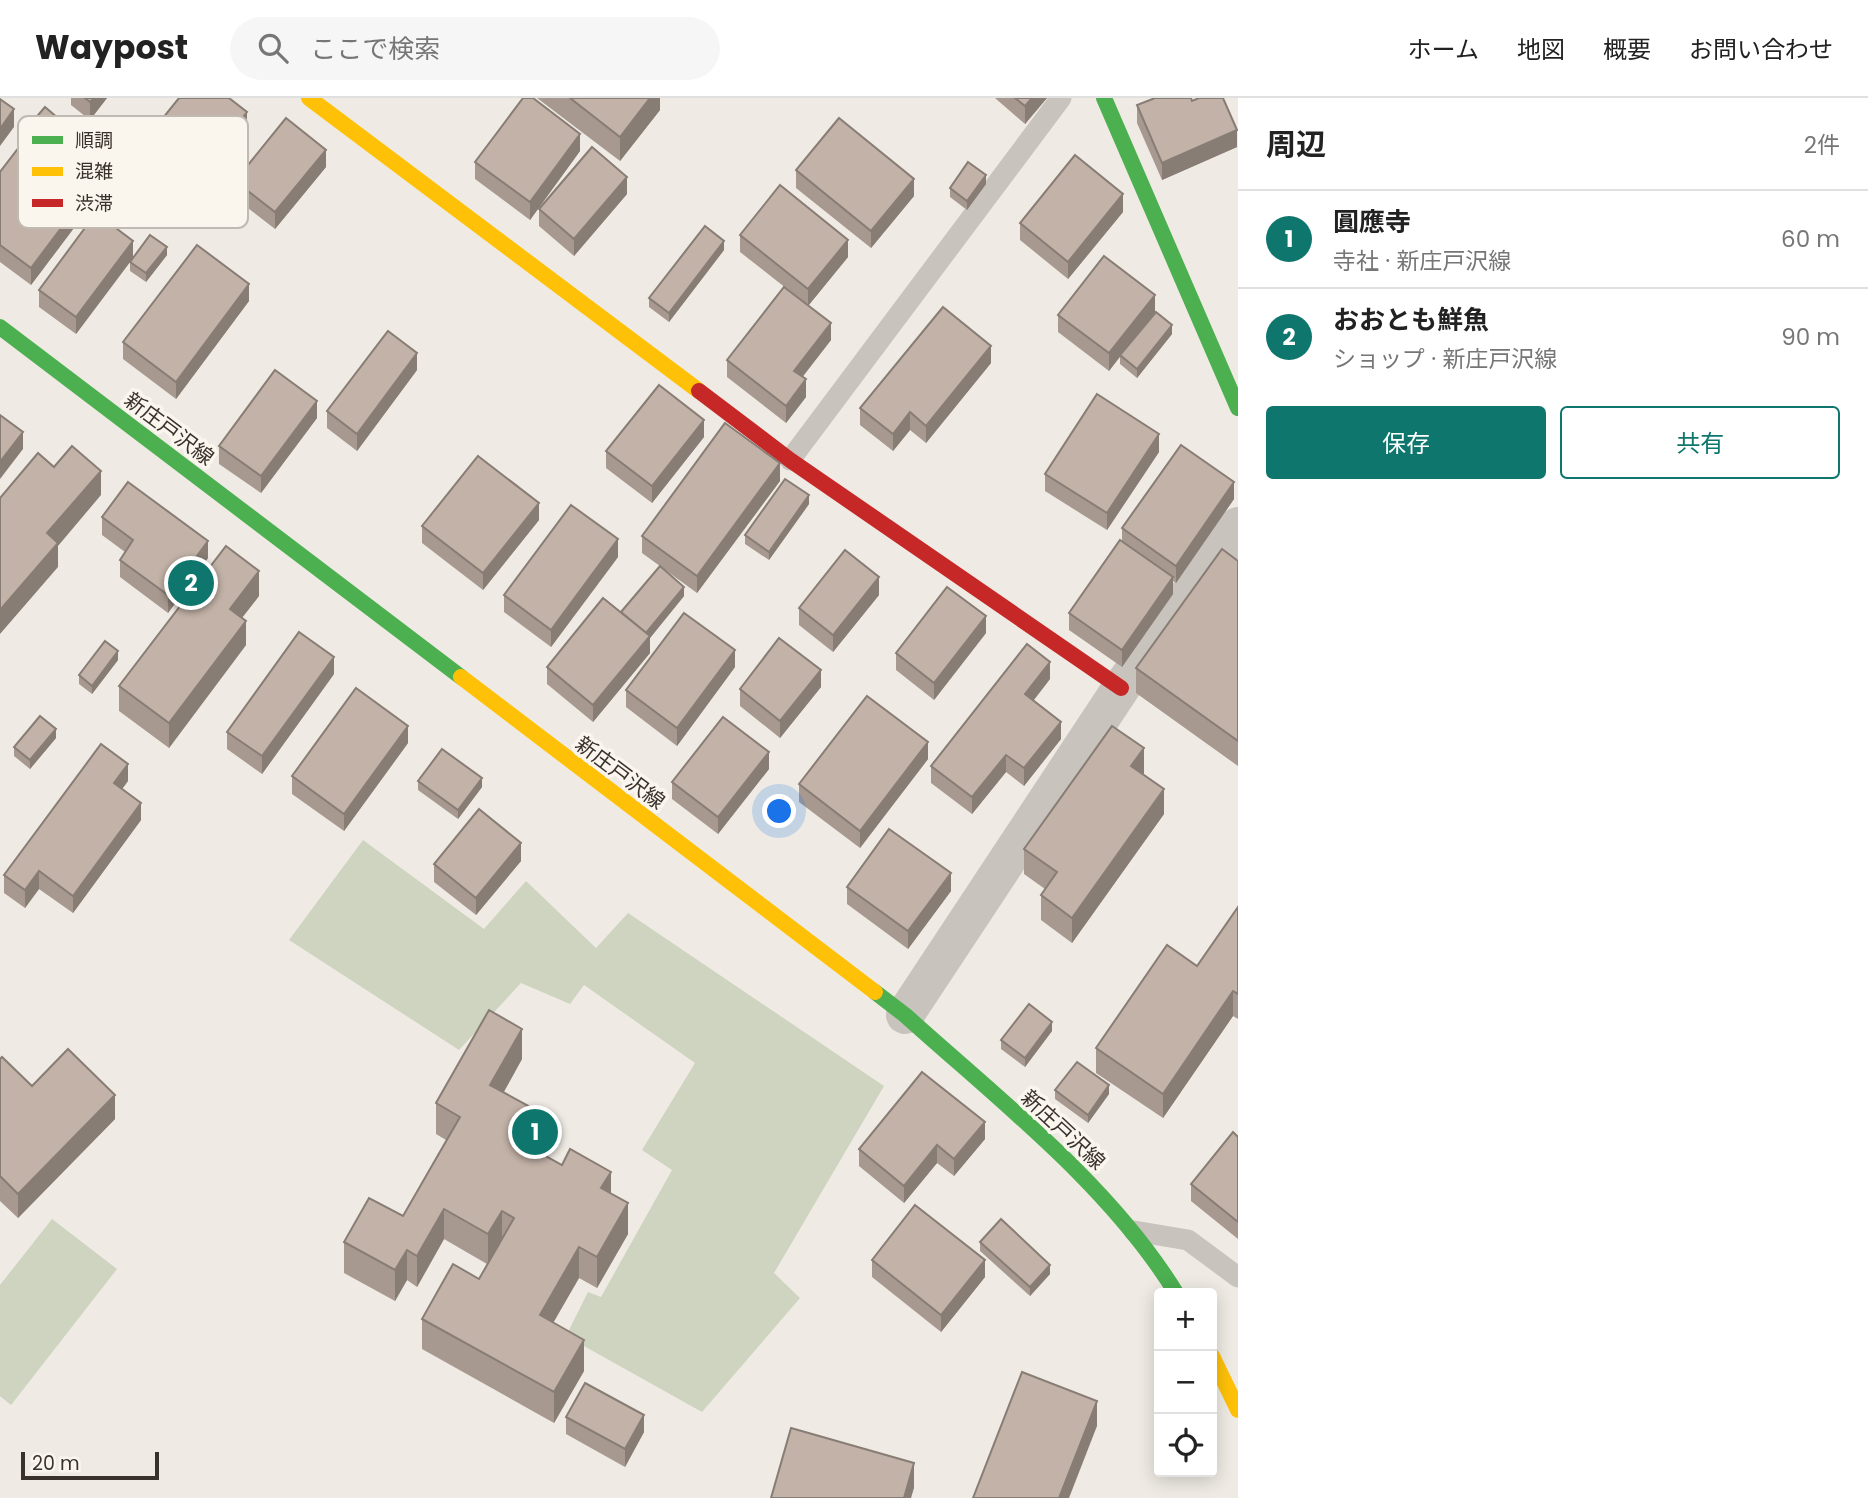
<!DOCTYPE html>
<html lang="ja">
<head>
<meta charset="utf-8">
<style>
	body { margin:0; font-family:Poppins,"Noto Sans JP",sans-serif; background:#f6f6f6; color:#222 }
	.controls { position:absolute; right:21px; bottom:21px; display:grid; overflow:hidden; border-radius:7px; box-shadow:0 4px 18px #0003 }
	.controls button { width:63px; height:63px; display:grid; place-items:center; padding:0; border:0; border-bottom:2px solid #e0e0e0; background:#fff; color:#222; font:35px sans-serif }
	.scale { position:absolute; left:21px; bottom:18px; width:138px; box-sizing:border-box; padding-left:7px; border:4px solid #39312b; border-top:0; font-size:19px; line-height:24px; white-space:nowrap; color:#39312b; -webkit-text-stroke:5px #faf5ed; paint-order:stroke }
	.you { position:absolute; left:780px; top:714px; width:24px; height:24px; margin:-18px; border:5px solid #fff; border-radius:50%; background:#1a73e8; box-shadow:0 0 0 10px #1a73e833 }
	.badge { display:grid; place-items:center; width:46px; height:46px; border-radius:50%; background:#0f766e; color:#fff; font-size:23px; font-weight:700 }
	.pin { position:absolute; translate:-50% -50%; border:4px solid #fff; box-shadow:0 2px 7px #0006 }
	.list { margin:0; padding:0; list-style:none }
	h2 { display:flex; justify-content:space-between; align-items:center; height:91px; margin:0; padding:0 28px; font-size:30px }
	h2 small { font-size:23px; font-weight:400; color:#767676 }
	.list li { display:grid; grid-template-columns:46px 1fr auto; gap:21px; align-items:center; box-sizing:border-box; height:98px; padding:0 28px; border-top:2px solid #e0e0e0 }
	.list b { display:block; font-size:26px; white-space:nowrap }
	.list p { margin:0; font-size:23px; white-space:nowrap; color:#767676 }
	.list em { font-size:23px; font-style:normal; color:#767676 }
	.actions { display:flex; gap:14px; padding:21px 28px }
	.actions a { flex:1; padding:16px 0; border:2px solid #0f766e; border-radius:7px; text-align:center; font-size:24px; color:#0f766e }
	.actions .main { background:#0f766e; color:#fff }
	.icon { flex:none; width:38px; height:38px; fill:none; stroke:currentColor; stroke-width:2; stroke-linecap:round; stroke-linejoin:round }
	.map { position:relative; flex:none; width:1238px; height:1400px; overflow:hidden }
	header { display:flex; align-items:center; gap:42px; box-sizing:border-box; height:98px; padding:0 35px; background:#fff; border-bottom:2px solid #e0e0e0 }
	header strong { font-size:33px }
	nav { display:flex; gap:38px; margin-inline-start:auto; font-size:24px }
	.search { width:490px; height:63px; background:#f6f6f6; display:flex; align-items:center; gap:18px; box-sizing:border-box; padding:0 24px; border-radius:38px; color:#767676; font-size:26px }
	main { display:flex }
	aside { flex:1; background:#fff }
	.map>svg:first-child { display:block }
	.green { fill:#ced4bf }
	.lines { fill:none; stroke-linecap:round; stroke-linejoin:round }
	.lane { stroke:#c8c3bd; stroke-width:21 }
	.street { stroke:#c8c3bd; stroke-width:38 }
	.fast { stroke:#4caf50; stroke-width:16 }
	.slow { stroke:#ffc107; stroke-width:16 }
	.jam { stroke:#c62828; stroke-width:16 }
	.wall { fill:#a79990 }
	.shaded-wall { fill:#887d75 }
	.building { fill:#c2b2a7; stroke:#887d75; stroke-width:2 }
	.labels { text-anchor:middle; stroke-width:7; stroke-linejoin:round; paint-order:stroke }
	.street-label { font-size:21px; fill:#39312b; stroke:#faf5ed }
	.key { fill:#faf5ed; stroke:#c0bab3; stroke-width:2 }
	.key-label { font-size:19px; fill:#39312b }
</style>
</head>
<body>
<header>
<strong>Waypost</strong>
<div class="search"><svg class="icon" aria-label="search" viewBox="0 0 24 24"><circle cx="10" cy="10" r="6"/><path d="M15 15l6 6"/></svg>ここで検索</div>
<nav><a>ホーム</a><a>地図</a><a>概要</a><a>お問い合わせ</a></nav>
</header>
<main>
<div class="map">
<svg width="1238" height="1400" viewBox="0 0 1238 1400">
	<rect width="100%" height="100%" fill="#efebe4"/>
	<g class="green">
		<path d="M363 742 484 831 526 783 596 850 628 815 884 988 774 1175 800 1200 702 1314 566 1238 588 1194 601 1199 672 1072 642 1052 695 965 584 887 570 906 521 885 459 952 289 842Z"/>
		<path d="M52 1121 117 1171 11 1307 0 1298V1187Z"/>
	</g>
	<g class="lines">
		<g class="lane">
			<path d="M790 362 1061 0"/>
			<path d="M1134 1133 1188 1142 1238 1179"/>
		</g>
		<path class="street" d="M905 917 1121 590 1238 428"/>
		<g class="fast">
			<path d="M1104 0 1238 310"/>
			<path d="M0 229 461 579"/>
			<path d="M875 894 905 917C998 1001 1110 1087 1176 1195"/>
		</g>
		<g class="slow">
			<path d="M309 0 699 293"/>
			<path d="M461 579 875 894"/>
			<path d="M1212 1258 1238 1312"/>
		</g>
		<path class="jam" d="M699 293 790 362 1121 590"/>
	</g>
	<g class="wall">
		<path d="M71 0H107L90 22 71 7Z"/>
		<path d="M537 0H660V12L620 63Z"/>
		<path d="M995 0H1047L1025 26Z"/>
		<path d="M1192 3 1237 49 1162 82 1137 25V7Z"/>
		<path d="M27 30 72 41 55 62 27 39Z"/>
		<path d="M247 31 178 118 129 80V62Z"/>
		<path d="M580 53 530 122 475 81V64Z"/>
		<path d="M326 69 275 131 235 100V83Z"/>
		<path d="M796 72 914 98 871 150 796 90Z"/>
		<path d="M0 74 86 114 31 187 0 164Z"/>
		<path d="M986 86 967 112 950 99V90Z"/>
		<path d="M627 96 574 158 539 128V111Z"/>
		<path d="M1123 114 1068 181 1020 142V125Z"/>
		<path d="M740 137 848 159 808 208 831 242 802 279 806 299 786 325 727 279V262L805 205 740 154Z"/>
		<path d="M724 152 669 224 649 209V200Z"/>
		<path d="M167 157 146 184 130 173V164L76 236 39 209V192L133 160Z"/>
		<path d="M249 203 176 301 123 261V244Z"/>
		<path d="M1155 214 1137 237 1172 236 1137 280 1120 266V258L1109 273 1058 234V217Z"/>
		<path d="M991 265 926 345 910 332 893 353 860 327V310Z"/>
		<path d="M417 272 357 353 327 330V313Z"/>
		<path d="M317 320 261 395 219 366V348Z"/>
		<path d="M704 339 652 405 606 370V353Z"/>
		<path d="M1159 354 1107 432 1045 393V376Z"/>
		<path d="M780 383 697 495 642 455V438Z"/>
		<path d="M1234 401 1176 485 1173 483V496L1122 569 1069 532V515L1122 444V430Z"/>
		<path d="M809 406 769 462 745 446V437Z"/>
		<path d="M102 419 208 460 168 515 120 479V462L125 454 102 437Z"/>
		<path d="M539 422 483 492 422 445V428Z"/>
		<path d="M618 459 551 549 504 514V497Z"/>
		<path d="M1238 463V668L1136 595V570Z"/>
		<path d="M879 497 833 554 799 527V510Z"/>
		<path d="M259 498 242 520 246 547 169 650 119 613V588Z"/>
		<path d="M684 498 650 540V555L593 624 547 586V569L621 514Z"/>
		<path d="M986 535 934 602 896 572V555Z"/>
		<path d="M118 562 92 596 79 586V577Z"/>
		<path d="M735 569 677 648 626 609V592Z"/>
		<path d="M334 576 262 676 227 651V634Z"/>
		<path d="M1050 581 1034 602 1061 641 1024 688 1006 674 972 716 931 685V668Z"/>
		<path d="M821 589 780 640 740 608V591Z"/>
		<path d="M56 640 30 671 14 658V649Z"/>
		<path d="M408 645 344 733 292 696V678Z"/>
		<path d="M928 661 860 750 799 704V686Z"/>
		<path d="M769 671 718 736 672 701V684Z"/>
		<path d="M1144 675 1143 677 1164 716 1072 845 1041 822V797L1045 791 1024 776V751Z"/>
		<path d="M128 683 122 691 141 722 73 815 39 791 25 810 4 795V777Z"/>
		<path d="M418 683 482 689 458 721 418 692Z"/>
		<path d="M521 763 476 817 434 784V766Z"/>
		<path d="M847 789 951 793 908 851 847 806Z"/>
		<path d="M1238 809V921L1233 918 1163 1020 1096 975V950L1197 868Z"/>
		<path d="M1052 933 1025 969 1001 951V942Z"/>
		<path d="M0 961 32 988 115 1021 18 1120 0 1103Z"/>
		<path d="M522 961 504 994 543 1047 539 1054 611 1095 628 1136 597 1190 579 1180 553 1224 584 1273 554 1325 422 1251V1221L479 1181 487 1166 444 1141 417 1189 407 1182 395 1203 344 1175V1144L403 1118 446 1042 436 1036V1005Z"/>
		<path d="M1055 992 1109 996 1088 1025 1055 1001Z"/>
		<path d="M1238 1039V1141L1191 1103V1086Z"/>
		<path d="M985 1041 954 1078 937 1065 904 1105 859 1068V1051Z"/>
		<path d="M980 1144 1050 1176 1030 1198 980 1153Z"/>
		<path d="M872 1162 985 1179 941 1234 872 1179Z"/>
		<path d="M566 1319 644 1334 625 1369 566 1336Z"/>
	</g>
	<g class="shaded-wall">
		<path d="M94 0H107L90 22V4Z"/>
		<path d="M650 0H660V12L620 63V39Z"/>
		<path d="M1032 0H1047L1025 26V8Z"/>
		<path d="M14 11V29L0 48V31Z"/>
		<path d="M247 14V31L178 118V101Z"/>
		<path d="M72 32V41L55 62V53Z"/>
		<path d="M1237 32V49L1162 82V65Z"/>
		<path d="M580 36V53L530 122V104Z"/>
		<path d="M326 52V69L275 131V114Z"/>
		<path d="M986 77V86L967 112V103Z"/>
		<path d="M627 79V96L574 158V141Z"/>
		<path d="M914 81V98L871 150V133Z"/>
		<path d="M1123 96V114L1068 181V164Z"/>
		<path d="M86 97V114L31 187V170Z"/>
		<path d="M848 142V159L808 208V191Z"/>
		<path d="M133 143V160L76 236V219Z"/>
		<path d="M724 143V152L669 224V215Z"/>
		<path d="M167 149V157L146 184V175Z"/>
		<path d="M249 186V203L176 301V284Z"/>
		<path d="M1155 197V214L1109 273V255Z"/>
		<path d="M831 225V242L794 290V273Z"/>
		<path d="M1172 227V236L1137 280V271Z"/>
		<path d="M991 248V265L926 345V328Z"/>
		<path d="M417 255V272L357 353V336Z"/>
		<path d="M806 281V299L786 325V308Z"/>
		<path d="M317 303V320L261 395V378Z"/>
		<path d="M910 314V332L893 353V336Z"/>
		<path d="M704 322V339L652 405V388Z"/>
		<path d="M23 334V351L0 381V364Z"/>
		<path d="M1159 336V354L1107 432V415Z"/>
		<path d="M780 365V383L697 495V478Z"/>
		<path d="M101 373V397L58 448V469L0 536V512L47 435Z"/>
		<path d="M1234 384V401L1176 485V468Z"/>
		<path d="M809 397V406L769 462V454Z"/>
		<path d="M539 405V422L483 492V475Z"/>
		<path d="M618 441V459L551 549V532Z"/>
		<path d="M208 443V460L168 515V497Z"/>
		<path d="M259 473V498L230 535V511Z"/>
		<path d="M879 479V497L833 554V537Z"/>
		<path d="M1173 479V496L1122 569V552Z"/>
		<path d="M684 489V498L650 540V555L593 624V607L645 537Z"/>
		<path d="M986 518V535L934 602V585Z"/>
		<path d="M246 523V547L169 650V625Z"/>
		<path d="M735 552V569L677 648V630Z"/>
		<path d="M118 553V562L92 596V588Z"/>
		<path d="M334 559V576L262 676V658Z"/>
		<path d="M1050 564V581L1025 613V596Z"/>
		<path d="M821 572V589L780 640V623Z"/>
		<path d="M1061 624V641L1024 688V670Z"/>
		<path d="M408 628V645L344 733V716Z"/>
		<path d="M56 631V640L30 671V662Z"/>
		<path d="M928 644V661L860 750V733Z"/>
		<path d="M1144 650V675L1131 693V668Z"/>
		<path d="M769 654V671L718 736V719Z"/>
		<path d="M1006 657V674L972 716V699Z"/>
		<path d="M128 666V683L114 702V685Z"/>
		<path d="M482 680V689L458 721V712Z"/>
		<path d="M1164 691V716L1072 845V820Z"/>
		<path d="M141 705V722L73 815V798Z"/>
		<path d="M521 745V763L476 817V800Z"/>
		<path d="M39 773V791L25 810V792Z"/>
		<path d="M951 775V793L908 851V833Z"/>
		<path d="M1233 893V918L1163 1020V996Z"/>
		<path d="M1052 924V933L1025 969V960Z"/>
		<path d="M522 931V961L490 1018V987Z"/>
		<path d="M1109 987V996L1088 1025V1017Z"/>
		<path d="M115 997V1021L18 1120V1096Z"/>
		<path d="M543 1016V1047L526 1078V1047Z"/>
		<path d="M985 1024V1041L954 1078V1061Z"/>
		<path d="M937 1047V1065L904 1105V1088Z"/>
		<path d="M611 1074V1105L601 1090Z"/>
		<path d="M628 1105V1136L597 1190V1159Z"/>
		<path d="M444 1111V1141L417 1189V1158Z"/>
		<path d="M502 1113V1144L488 1167V1136Z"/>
		<path d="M579 1149V1180L540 1248V1217Z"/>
		<path d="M407 1152V1182L395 1203V1172Z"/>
		<path d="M985 1162V1179L941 1234V1217Z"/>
		<path d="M1050 1167V1176L1030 1198V1189Z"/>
		<path d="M584 1242V1273L554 1325V1294Z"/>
		<path d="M1097 1303V1328L1069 1400H1059Z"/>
		<path d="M644 1317V1334L625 1369V1351Z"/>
		<path d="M914 1365V1390L911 1400H904Z"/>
	</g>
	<g class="building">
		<path d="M85 0H94L90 4Z"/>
		<path d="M179 0H229L247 14 178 101 129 62Z"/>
		<path d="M523 0H533L580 36 530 104 475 64Z"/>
		<path d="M570 0H650L620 39Z"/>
		<path d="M1015 0H1032L1025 8Z"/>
		<path d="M1155 0H1191L1192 3 1199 0H1223L1237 32 1162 65 1137 7Z"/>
		<path d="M0 1 14 11 0 31Z"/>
		<path d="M45 9 72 32 55 53 27 30Z"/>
		<path d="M286 20 326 52 275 114 235 83Z"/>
		<path d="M839 20 914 81 871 133 796 72Z"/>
		<path d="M20 48 86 97 31 170 0 147V74Z"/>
		<path d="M592 49 627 79 574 141 539 111Z"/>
		<path d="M1075 57 1123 96 1068 164 1020 125Z"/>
		<path d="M968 64 986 77 967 103 950 90Z"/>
		<path d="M780 87 848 142 808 191 740 137Z"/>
		<path d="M96 115 133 143 76 219 39 192Z"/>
		<path d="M705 128 724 143 669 215 649 200Z"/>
		<path d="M150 137 167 149 146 175 130 164Z"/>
		<path d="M197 147 249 186 176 284 123 244Z"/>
		<path d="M1104 158 1155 197 1109 255 1058 217Z"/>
		<path d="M784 189 831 225 794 273 806 281 786 308 727 262Z"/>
		<path d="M943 209 991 248 926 328 910 314 893 336 860 310Z"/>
		<path d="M1156 214 1172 227 1137 271 1120 257Z"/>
		<path d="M388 233 417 255 357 336 327 313Z"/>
		<path d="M275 272 317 303 261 378 219 348Z"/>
		<path d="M659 287 704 322 652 388 606 353Z"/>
		<path d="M1097 296 1159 336 1107 415 1045 376Z"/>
		<path d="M0 317 23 334 0 364Z"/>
		<path d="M725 325 780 365 697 478 642 438Z"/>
		<path d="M1181 347 1234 384 1176 468 1122 430Z"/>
		<path d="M72 348 101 373 47 435 58 445 0 512V400L38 355 54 369Z"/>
		<path d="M478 358 539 405 483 475 422 428Z"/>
		<path d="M785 381 809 397 769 454 745 437Z"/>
		<path d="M128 384 208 443 168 497 120 462 133 442 102 419Z"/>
		<path d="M571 407 618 441 551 532 504 497Z"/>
		<path d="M1120 442 1173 479 1122 552 1069 515Z"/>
		<path d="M226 448 259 473 230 511 246 523 169 625 119 588Z"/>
		<path d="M1222 451 1238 463V643L1136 570Z"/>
		<path d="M845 452 879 479 833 537 799 510Z"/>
		<path d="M660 468 684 489 646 535 621 514Z"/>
		<path d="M947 489 986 518 934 585 896 555Z"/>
		<path d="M603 500 650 538 593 607 547 569Z"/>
		<path d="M684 515 735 552 677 630 626 592Z"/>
		<path d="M299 534 334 559 262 658 227 634Z"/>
		<path d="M779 540 821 572 780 623 740 591Z"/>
		<path d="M105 543 118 553 92 588 79 577Z"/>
		<path d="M1027 546 1050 564 1025 596 1061 624 1024 670 1006 657 972 699 931 668Z"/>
		<path d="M356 590 408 628 344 716 292 678Z"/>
		<path d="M867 598 928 644 860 733 799 686Z"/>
		<path d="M40 618 56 631 30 662 14 649Z"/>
		<path d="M723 619 769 654 718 719 672 684Z"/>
		<path d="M1112 628 1144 650 1131 668 1164 691 1072 820 1041 797 1057 774 1024 751Z"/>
		<path d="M101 646 128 666 114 685 141 705 73 798 39 773 25 792 4 777Z"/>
		<path d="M442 651 482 680 458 712 418 683Z"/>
		<path d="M479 711 521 745 476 800 434 766Z"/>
		<path d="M889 731 951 775 908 833 847 789Z"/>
		<path d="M1238 809V896L1233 893 1163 996 1096 950 1167 847 1197 868Z"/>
		<path d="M1029 906 1052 924 1025 960 1001 942Z"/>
		<path d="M489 912 522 931 490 987 543 1016 526 1047 562 1067 570 1051 611 1074 601 1090 628 1105 597 1159 579 1149 540 1217 584 1242 554 1294 422 1221 453 1166 479 1181 514 1120 502 1113 488 1136 444 1111 417 1158 407 1152 395 1172 344 1144 369 1100 403 1118 460 1019 436 1005Z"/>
		<path d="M68 951 115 997 18 1096 0 1078V961L2 959 32 988Z"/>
		<path d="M1077 964 1109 987 1088 1017 1055 992Z"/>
		<path d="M922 974 985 1024 954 1061 937 1047 904 1088 859 1051Z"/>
		<path d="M1233 1034 1238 1039V1124L1191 1086Z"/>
		<path d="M915 1107 985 1162 941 1217 872 1162Z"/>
		<path d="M1001 1121 1050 1167 1030 1189 980 1144Z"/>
		<path d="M1022 1274 1097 1303 1059 1400H973Z"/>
		<path d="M585 1285 644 1317 625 1351 566 1319Z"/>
		<path d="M791 1330 914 1365 904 1400H771Z"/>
	</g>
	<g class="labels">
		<g class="street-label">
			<text transform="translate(169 331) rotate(37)" y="7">新庄戸沢線</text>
			<text transform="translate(620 675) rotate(37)" y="7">新庄戸沢線</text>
			<text transform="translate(1063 1032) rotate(43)" y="7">新庄戸沢線</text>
		</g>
	</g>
	<rect x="18" y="18" width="230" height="112" rx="10" class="key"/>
	<rect x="32" y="38" width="31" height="8" fill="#4caf50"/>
	<rect x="32" y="69" width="31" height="9" fill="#ffc107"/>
	<rect x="32" y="101" width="31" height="8" fill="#c62828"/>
	<g class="key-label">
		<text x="75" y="49">順調</text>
		<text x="75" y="80">混雑</text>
		<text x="75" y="112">渋滞</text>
	</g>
</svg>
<div class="controls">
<button>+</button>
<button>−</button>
<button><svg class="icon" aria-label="locate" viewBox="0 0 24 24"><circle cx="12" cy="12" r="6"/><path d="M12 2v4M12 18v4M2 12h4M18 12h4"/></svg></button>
</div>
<div class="scale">20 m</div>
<div class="you"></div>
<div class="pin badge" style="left:535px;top:1034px">1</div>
<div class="pin badge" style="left:191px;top:485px">2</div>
</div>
<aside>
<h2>周辺<small>2件</small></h2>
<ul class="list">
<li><span class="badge">1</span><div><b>圓應寺</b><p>寺社 · 新庄戸沢線</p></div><em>60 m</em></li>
<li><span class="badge">2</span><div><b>おおとも鮮魚</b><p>ショップ · 新庄戸沢線</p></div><em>90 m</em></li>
</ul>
<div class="actions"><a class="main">保存</a><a>共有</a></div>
</aside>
</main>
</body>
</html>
